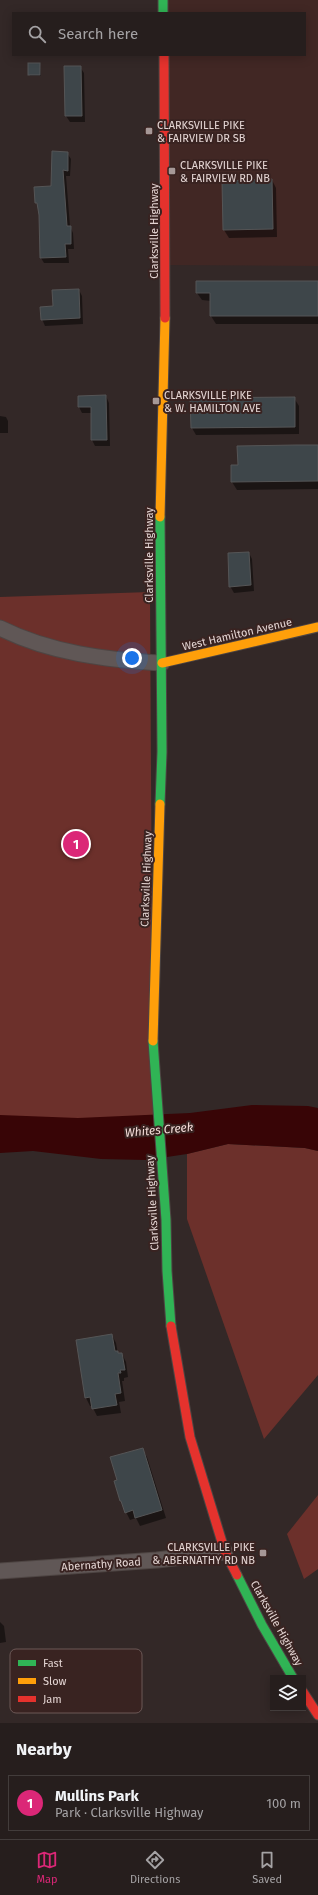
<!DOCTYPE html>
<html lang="en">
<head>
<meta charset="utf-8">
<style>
	body { margin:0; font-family:"Fira Sans",sans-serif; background:#322b2a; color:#f1f3f6 }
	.controls { position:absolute; right:12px; bottom:12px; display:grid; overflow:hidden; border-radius:0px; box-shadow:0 2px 10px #0003 }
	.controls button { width:36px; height:36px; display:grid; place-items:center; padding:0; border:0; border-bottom:1px solid #423c3b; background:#261e1d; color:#f1f3f6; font:20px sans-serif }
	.you { position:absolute; left:132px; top:658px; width:14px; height:14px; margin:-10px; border:3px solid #fff; border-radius:50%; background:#1a73e8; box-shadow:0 0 0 6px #1a73e833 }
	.badge { display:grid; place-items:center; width:26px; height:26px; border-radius:50%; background:#db2777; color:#fff; font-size:13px; font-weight:700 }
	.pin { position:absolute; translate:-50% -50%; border:2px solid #fff; box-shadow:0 1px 4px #0006 }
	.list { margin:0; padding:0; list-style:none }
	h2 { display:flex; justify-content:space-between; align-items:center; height:52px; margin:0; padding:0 16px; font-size:17px }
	h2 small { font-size:13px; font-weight:400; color:#a4a2a4 }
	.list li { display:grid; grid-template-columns:26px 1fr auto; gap:12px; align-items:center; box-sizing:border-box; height:56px; margin:0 8px 8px; padding:0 8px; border:1px solid #423c3b; border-radius:0px }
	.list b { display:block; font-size:15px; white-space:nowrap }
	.list p { margin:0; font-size:13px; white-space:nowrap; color:#a4a2a4 }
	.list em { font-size:13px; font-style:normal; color:#a4a2a4 }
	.icon { flex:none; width:22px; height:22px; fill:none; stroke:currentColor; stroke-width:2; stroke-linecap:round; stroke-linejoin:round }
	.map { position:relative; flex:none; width:318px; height:1723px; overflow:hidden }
	.search { position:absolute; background:#261e1d; box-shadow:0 2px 10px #0003; left:12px; right:12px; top:12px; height:44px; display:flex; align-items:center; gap:10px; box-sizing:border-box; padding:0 14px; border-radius:0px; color:#a4a2a4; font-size:15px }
	.sheet { height:116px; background:#261e1d }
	nav { display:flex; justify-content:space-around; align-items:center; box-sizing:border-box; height:56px; border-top:1px solid #423c3b; background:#261e1d; font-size:11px; color:#a4a2a4 }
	nav a { display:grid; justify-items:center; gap:2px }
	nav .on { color:#db2777 }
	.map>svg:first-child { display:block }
	.built { fill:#412724 }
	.green { fill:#6c302b }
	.water { fill:#380506 }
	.shadow { fill:#0007 }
	.building { fill:#3e464a; stroke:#555556 }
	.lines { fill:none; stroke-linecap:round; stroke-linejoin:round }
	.street-casing { stroke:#4e4543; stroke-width:17 }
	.fast-casing { stroke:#4e4543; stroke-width:11 }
	.slow-casing { stroke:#4e4543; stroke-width:11 }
	.jam-casing { stroke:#4e4543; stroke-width:11 }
	.street { stroke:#605756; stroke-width:15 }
	.fast { stroke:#30b455; stroke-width:9 }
	.slow { stroke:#ff9f0a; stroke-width:9 }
	.jam { stroke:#e5322d; stroke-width:9 }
	.poi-dot { fill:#a69897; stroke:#392321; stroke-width:1.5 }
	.labels { text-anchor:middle; stroke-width:4; stroke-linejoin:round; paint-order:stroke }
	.poi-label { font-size:11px; fill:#e4d5d3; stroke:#392321; text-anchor:start }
	.street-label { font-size:11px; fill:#e4d5d3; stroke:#392321 }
	.water-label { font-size:12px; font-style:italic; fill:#f5ddd9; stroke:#392321 }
	.key { fill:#392321; stroke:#6c5856; stroke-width:1 }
	.key-label { font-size:11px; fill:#e4d5d3 }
</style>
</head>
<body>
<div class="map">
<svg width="318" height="1723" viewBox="0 0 318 1723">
	<rect width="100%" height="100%" fill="#332827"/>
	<path class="built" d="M163 0H318V266L166 265 164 55H305V13H163Z"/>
	<g class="green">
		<path d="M150 592 153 1123 0 1129V597Z"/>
		<path d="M228 1144 305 1148 318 1151V1375L264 1439 187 1219V1154Z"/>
		<path d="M318 1495V1569L304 1579 287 1534Z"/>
	</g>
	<path class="water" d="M252 1105 308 1106 318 1108V1151L305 1148 228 1144 187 1154 147 1160 101 1159 33 1151 0 1153V1115L78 1118 190 1113Z"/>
	<g class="shadow">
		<path d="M40 64 41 76H30L29 74Z"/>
		<path d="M80 67 84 73 85 122H70L66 116Z"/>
		<path d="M67 153 71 159 70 176H66L70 226 73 233 74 249H68L69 263H44L41 258 39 207 36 202 52 187Z"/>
		<path d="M272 180 276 188 277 237 229 238 224 230 223 182Z"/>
		<path d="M318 282V324H216L211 316V301L202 300 197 293Z"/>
		<path d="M79 290 82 296 83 324 45 326 42 319 54 307Z"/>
		<path d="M106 396 109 403 110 446H95L92 440V413H82L79 407Z"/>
		<path d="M294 398 299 406V434L196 435 192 428Z"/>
		<path d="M0 416 6 417 8 421V433H0Z"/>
		<path d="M318 446V489L237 490 232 482V466H239Z"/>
		<path d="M249 553 252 559 254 591 234 593 230 586Z"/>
		<path d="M112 1335 116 1343 118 1354H122L126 1362 128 1377 124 1378V1381H122L125 1401 119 1402 121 1413 97 1416 92 1406H90L86 1398 77 1340Z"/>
		<path d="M142 1449 147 1457 166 1518 140 1526 136 1518 130 1520 126 1512Z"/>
		<path d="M0 1622 4 1626 6 1642 0 1643Z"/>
	</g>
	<g class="building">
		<rect x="28" y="63" width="12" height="12"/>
		<path d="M64 66H81L82 116H65Z"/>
		<path d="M52 151 68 152V171L63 170 67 226H71V244H65L66 257 40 258 39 215 37 203H35L34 187 51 186Z"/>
		<path d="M272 179 273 229 223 230 222 181Z"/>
		<path d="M196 281H318V316H210V293H196Z"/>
		<path d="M79 289 80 318 41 320 40 307 53 306 52 290Z"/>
		<path d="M106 395 107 440H91V407H78V396Z"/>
		<path d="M295 397V427L191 428 190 398Z"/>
		<path d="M296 445H318V481L231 482V465H238L237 446Z"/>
		<path d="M249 552 251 585 229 587 228 553Z"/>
		<path d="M112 1334 115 1351H118V1353H122L125 1370H120L121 1373H118L121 1393 115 1394 117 1405 92 1409 90 1397 85 1398 76 1340Z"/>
		<path d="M143 1448 162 1510 135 1518 133 1510 125 1513 121 1501H120L114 1481 117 1480 110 1457Z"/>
	</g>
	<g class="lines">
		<defs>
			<g id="street">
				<path d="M0 628C50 653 107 660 162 663"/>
				<path d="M0 1571 157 1560 225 1552"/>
			</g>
			<g id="fast">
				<path d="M163 0V13"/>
				<path d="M160 517 162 752 160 804"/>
				<path d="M153 1041 166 1220 167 1271 171 1326"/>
				<path d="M237 1575 262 1625 293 1678"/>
			</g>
			<g id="slow">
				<path d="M160 517 165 318"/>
				<path d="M162 663 318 627"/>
				<path d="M153 1041 160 804"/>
			</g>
			<g id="jam">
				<path d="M164 55 165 318"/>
				<path d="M171 1326 190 1437 225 1552 237 1575"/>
				<path d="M303 1692 318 1715"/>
			</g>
		</defs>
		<use href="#street" class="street-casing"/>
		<use href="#fast" class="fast-casing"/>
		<use href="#slow" class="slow-casing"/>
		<use href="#jam" class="jam-casing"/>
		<use href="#street" class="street"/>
		<use href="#fast" class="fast"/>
		<use href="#slow" class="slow"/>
		<use href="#jam" class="jam"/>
	</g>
	<g class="poi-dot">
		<rect x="145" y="127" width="8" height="8" rx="2"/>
		<rect x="168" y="167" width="8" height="8" rx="2"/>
		<rect x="152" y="397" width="8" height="8" rx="2"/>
		<rect x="259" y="1549" width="8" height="8" rx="2"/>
	</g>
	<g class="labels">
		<g class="poi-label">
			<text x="157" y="129">CLARKSVILLE PIKE<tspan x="157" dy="13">&amp; FAIRVIEW DR SB</tspan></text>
			<text x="180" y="169">CLARKSVILLE PIKE<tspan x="180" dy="13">&amp; FAIRVIEW RD NB</tspan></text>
			<text x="164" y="399">CLARKSVILLE PIKE<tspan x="164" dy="13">&amp; W. HAMILTON AVE</tspan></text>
			<text x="255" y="1551" text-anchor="end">CLARKSVILLE PIKE<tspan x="255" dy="13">&amp; ABERNATHY RD NB</tspan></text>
		</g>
		<g class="street-label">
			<text transform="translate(154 231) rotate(-90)" y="4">Clarksville Highway</text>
			<text transform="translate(149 555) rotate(-90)" y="4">Clarksville Highway</text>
			<text transform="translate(237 634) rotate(-13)" y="4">West Hamilton Avenue</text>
			<text transform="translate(146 879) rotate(-88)" y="4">Clarksville Highway</text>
			<text transform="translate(152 1203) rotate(-93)" y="4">Clarksville Highway</text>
			<text transform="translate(101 1564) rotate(-4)" y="4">Abernathy Road</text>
			<text transform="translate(277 1623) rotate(61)" y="4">Clarksville Highway</text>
		</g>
		<g class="water-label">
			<text transform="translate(159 1130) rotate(-5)" y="4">Whites Creek</text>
		</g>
	</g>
	<rect x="10" y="1649" width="132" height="64" rx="6" class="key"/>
	<rect x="18" y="1660" width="18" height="6" fill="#30b455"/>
	<rect x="18" y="1678" width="18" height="6" fill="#ff9f0a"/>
	<rect x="18" y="1696" width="18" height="6" fill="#e5322d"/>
	<g class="key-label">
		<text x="43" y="1667">Fast</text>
		<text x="43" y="1685">Slow</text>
		<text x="43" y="1703">Jam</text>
	</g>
</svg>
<div class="controls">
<button><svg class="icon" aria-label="layers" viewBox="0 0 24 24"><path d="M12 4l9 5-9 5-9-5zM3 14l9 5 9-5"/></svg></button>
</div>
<div class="you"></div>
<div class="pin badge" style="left:76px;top:844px">1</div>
<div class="search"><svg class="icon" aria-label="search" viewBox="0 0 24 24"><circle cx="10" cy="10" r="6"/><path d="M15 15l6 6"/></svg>Search here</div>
</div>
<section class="sheet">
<h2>Nearby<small></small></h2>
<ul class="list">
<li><span class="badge">1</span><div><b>Mullins Park</b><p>Park · Clarksville Highway</p></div><em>100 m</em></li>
</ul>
</section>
<nav>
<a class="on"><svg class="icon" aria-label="map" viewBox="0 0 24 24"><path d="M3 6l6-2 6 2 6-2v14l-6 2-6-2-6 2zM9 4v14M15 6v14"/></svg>Map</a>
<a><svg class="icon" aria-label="directions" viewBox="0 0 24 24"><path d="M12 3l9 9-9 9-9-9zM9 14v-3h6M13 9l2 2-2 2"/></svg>Directions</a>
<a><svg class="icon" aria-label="saved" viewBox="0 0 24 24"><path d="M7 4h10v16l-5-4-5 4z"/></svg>Saved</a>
</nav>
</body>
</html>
